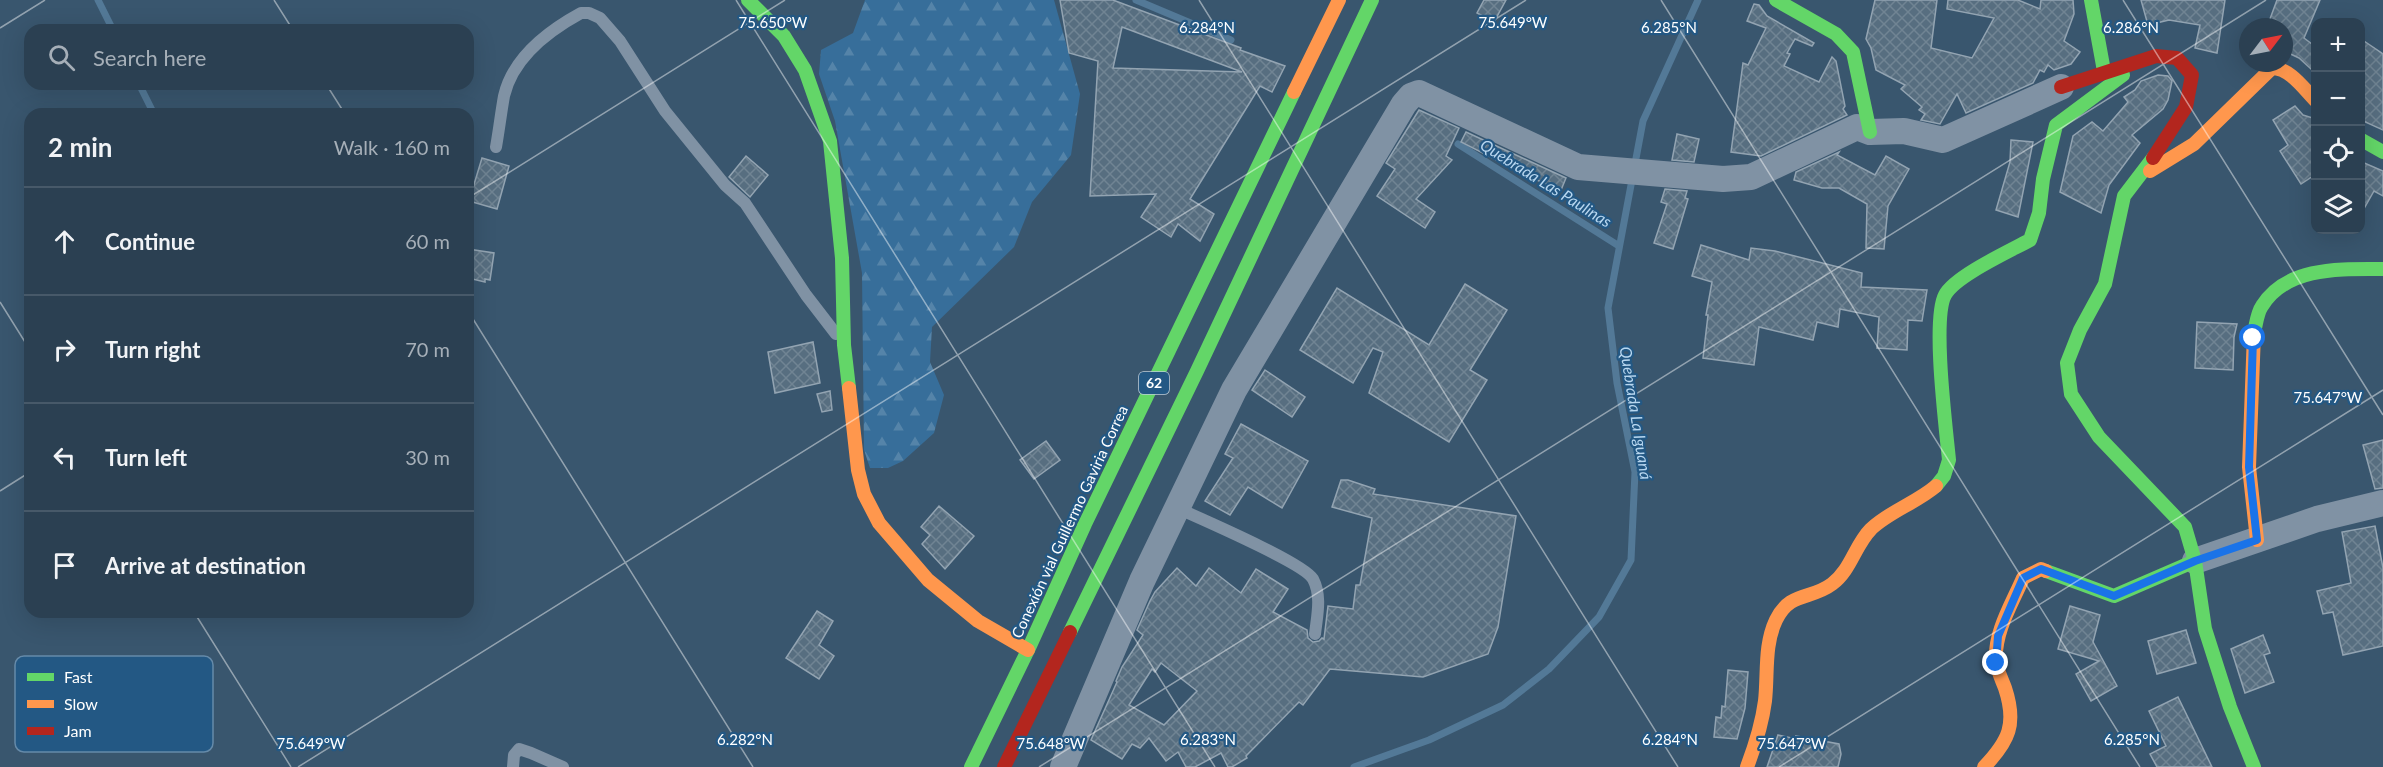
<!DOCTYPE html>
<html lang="en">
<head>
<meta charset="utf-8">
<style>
	body { margin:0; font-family:Lato,sans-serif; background:#374b5c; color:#f1f3f6 }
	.controls { position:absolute; right:18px; top:18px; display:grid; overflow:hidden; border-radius:12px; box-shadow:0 6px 24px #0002 }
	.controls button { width:54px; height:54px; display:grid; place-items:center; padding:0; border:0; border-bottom:2px solid #475969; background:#2b4052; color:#f1f3f6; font:30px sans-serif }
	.compass { position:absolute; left:2239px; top:18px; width:54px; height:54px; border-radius:50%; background:#2b4052; box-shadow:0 6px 24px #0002; rotate:58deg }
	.stop { position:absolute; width:18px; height:18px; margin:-14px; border:4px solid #1a73e8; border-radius:50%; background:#fff }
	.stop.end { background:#1a73e8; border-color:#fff; box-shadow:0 2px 6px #0008 }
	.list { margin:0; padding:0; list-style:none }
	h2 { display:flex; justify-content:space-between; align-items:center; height:78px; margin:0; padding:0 24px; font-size:26px }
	h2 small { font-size:20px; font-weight:400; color:#a6afb8 }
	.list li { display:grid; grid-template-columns:39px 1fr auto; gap:18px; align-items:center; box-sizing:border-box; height:108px; padding:0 24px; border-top:2px solid #475969 }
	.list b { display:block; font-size:22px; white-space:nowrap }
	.list em { font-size:20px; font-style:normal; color:#a6afb8 }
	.icon { flex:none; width:33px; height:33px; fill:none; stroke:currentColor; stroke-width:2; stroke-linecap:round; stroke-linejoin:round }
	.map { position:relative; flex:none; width:2383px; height:767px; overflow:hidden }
	.search { position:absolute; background:#2b4052; box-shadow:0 6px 24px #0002; left:24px; top:24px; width:450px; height:66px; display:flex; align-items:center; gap:15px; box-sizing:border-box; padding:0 21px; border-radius:18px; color:#a6afb8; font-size:22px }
	.panel { position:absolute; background:#2b4052; box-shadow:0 6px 24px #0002; left:24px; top:108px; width:450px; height:510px; border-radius:18px }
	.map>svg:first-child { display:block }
	.forest { fill:url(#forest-firs) }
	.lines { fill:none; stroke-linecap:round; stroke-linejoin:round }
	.stream { stroke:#537997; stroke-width:7 }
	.building { fill:url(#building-cross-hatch); stroke:#93a4b2; stroke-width:1.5; fill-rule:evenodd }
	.lane { stroke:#8092a4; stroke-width:12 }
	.street { stroke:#8092a4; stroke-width:26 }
	.fast { stroke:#63d668; stroke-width:14 }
	.slow { stroke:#ff974d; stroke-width:14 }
	.jam { stroke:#b3261e; stroke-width:14 }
	.route { stroke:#1a73e8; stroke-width:8 }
	.ticks { fill:none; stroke:#fff; stroke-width:1.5; stroke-opacity:0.45 }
	.labels { text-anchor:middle; stroke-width:4.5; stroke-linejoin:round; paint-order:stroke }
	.shield { fill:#235884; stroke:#bdcdda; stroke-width:1.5 }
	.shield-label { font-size:14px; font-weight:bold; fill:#fff }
	.street-label { font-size:15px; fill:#fff; stroke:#235884 }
	.water-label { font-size:16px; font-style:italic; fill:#b8d7f0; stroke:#235884 }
	.key { fill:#235884; stroke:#658aa9; stroke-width:1.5 }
	.key-label { font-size:16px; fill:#fff }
	.ticks-label { font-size:15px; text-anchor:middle; fill:#fff; stroke:#235884; stroke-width:4.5; stroke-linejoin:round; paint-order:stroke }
</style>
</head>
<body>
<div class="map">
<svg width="2383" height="767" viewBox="0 0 2383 767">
	<defs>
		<pattern id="forest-firs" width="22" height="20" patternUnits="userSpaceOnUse" patternTransform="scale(1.5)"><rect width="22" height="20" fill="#376e9a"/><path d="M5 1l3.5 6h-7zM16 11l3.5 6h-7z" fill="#5584a9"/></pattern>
		<pattern id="building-cross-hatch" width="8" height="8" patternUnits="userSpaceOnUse" patternTransform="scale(1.5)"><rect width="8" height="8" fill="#576e80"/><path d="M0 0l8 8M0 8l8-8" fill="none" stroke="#708493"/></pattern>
	</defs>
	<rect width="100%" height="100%" fill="#39566e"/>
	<path class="forest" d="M865 0H1054L1080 94 1071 155 1032 202 1014 247 932 327 930 362 944 395 934 433 903 461 888 468H870L864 450 862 273 835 121 819 74 821 50 853 33Z"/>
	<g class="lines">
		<g class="stream">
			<path d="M98 0 113 30"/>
			<path d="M1136 0 1231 40"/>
			<path d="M139 84 154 114"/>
			<path d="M1458 144 1619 246"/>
			<path d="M1354 767 1429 740 1503 705 1549 669 1599 617 1631 560 1635 472 1617 383 1608 308 1643 121 1698 0"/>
		</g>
	</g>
	<g class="building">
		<path d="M1060 0H1113L1241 48 1240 50 1285 66 1272 92 1260 86 1190 199 1214 214 1200 241 1178 224 1171 237 1141 217 1156 194 1090 196 1098 61 1069 53ZM1122 27 1242 72 1113 68Z"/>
		<path d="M1484 0H1506L1494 22 1477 13Z"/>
		<path d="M1875 0H1937L1931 48 1972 58 1994 18 1947 9 1948 0H2018L2040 9 2041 0H2073L2074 14 2064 41 2080 52 2071 64 2054 70 2048 65 2044 72 2040 70 2033 83 1966 113 1957 94 1940 124 1921 120 1925 114 1919 110 1922 107 1901 89 1905 85 1876 70 1871 48 1866 39Z"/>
		<path d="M2141 0H2225L2217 53 2195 48 2200 25 2169 20 2148 25Z"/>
		<path d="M2277 0H2320L2304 38 2316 47V63L2311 69 2299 58 2284 51V27H2267Z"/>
		<path d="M1754 4 1759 5 1767 16 1814 43 1812 46 1795 39 1787 53 1790 54 1784 66 1819 82 1832 57 1836 61 1845 106 1843 109 1847 115 1761 156 1731 152 1743 63 1748 65 1766 28 1747 21Z"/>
		<path d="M2361 39 2383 54V130L2361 120Z"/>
		<path d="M2158 75 2168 76 2172 81 2168 100 2163 109 2132 135 2140 143 2109 185 2101 213 2060 192 2073 136 2092 122 2103 131 2128 102 2124 97 2135 90 2141 81Z"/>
		<path d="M2295 106 2303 115 2316 119V174L2301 184 2280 151 2288 145 2273 120Z"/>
		<path d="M1419 110 1459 128 1446 156 1452 160 1416 199 1435 212 1425 228 1377 196 1395 169 1386 163Z"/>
		<path d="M1466 132 1566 178 1561 190 1532 178 1461 142Z"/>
		<path d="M1677 134 1699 139 1694 162 1672 160Z"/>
		<path d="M2011 140 2033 142 2018 217 1996 210 2010 162Z"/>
		<path d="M1839 152 1837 155 1875 175 1886 156 1909 169 1888 206 1884 249 1866 248 1867 204 1839 188H1822L1794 180 1796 172Z"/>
		<path d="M746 156 768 175 750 197 729 177Z"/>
		<path d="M482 158 509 166 497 209 469 201Z"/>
		<path d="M2362 162 2383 171V196L2374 191 2361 214V166Z"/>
		<path d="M1665 189 1687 191 1685 198 1688 199 1673 249 1654 243 1667 204 1661 202Z"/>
		<path d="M1701 245 1749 260 1751 248 1775 251 1862 273 1861 287 1927 290 1922 321 1908 320 1907 350 1877 348 1879 317 1840 309 1838 327 1817 322 1813 340 1759 327 1754 365 1703 358 1708 315H1706L1712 282 1692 276Z"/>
		<path d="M468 249 494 253 490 280 485 279V282L468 278Z"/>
		<path d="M1465 284 1507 310 1470 370 1487 380 1449 442 1369 393 1383 352 1373 348 1353 383 1300 350 1337 288 1429 345Z"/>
		<path d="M2197 322 2237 324 2234 337 2233 370 2195 368Z"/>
		<path d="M813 342 820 383 775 393 768 352Z"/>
		<path d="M1265 370 1305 397 1292 417 1252 390Z"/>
		<path d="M830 391 832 410 822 412 817 394Z"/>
		<path d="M1241 424 1308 461 1282 508 1248 487 1230 515 1205 501 1233 458 1225 454Z"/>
		<path d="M2383 440V488L2375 489 2363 445Z"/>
		<path d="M1046 441 1060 460 1034 479 1020 460Z"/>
		<path d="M1341 480H1348L1375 489 1373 494 1516 516 1498 627 1488 654 1423 677 1330 669 1303 705 1299 702 1246 756 1247 758 1232 767H1228L1221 753 1195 767H1186L1178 752 1166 761 1149 738 1140 748 1132 744 1122 759 1091 740 1117 682 1116 681 1122 667 1143 635 1137 630 1150 601 1155 592 1177 568 1196 586 1209 568 1241 593 1256 569 1288 589 1273 612 1307 630 1308 638 1313 642 1319 641 1322 638 1324 639 1328 606 1353 609 1356 585H1360L1372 518 1332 507ZM1161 663 1197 691 1164 725 1129 705 1152 669 1155 672Z"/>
		<path d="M939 506 974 536 945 569 922 544 930 535 921 527Z"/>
		<path d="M2375 526 2383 568V646L2343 655 2333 612 2323 614 2317 591 2351 583 2342 532Z"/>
		<path d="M2070 606 2100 615 2093 642 2117 686 2091 701 2076 674 2099 661 2058 649Z"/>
		<path d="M817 611 833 621 819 645 834 656 819 679 786 658Z"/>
		<path d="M2186 630 2196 663 2157 674 2148 641Z"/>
		<path d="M2263 635 2270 653 2264 655 2274 682 2245 693 2231 649Z"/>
		<path d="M1728 670 1748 672 1745 708 1737 739 1714 737 1716 717 1721 718 1722 706 1725 707Z"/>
		<path d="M2178 697 2212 767H2157L2150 754 2166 746 2149 711Z"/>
		<path d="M1778 735 1796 739V736L1839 744 1841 754 1838 767H1767Z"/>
	</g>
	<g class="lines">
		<g class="lane">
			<path d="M496 147C499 130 501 113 504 96 513 57 548 31 581 13H589L600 18 620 41 665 111 725 185 745 203 806 295 836 334"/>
			<path d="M1177 508C1199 518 1304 563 1313 579 1322 596 1317 616 1315 634"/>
			<path d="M513 767 514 755 519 749 531 753 563 767"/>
		</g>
		<g class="street">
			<path d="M2195 561 2317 519 2383 503"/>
			<path d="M1063 767 1142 581 1234 390 1404 104 1411 96 1419 93 1578 167 1723 179 1751 177 1857 127 1870 132 1904 131 1943 140 2061 87"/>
		</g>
		<g class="fast">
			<path d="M748 0 784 36 805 70 830 141 842 258 844 345 849 388"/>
			<path d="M1776 0 1836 34 1853 52 1870 132"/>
			<path d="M2091 0 2104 71"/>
			<path d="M2360 139 2383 152"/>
			<path d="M2153 158 2124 196 2105 284 2080 330 2067 363 2071 394 2099 437 2185 527 2195 561 2205 629 2230 707 2254 767"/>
			<path d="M2254 333C2256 325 2257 313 2262 306 2287 266 2341 269 2383 269"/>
			<path d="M1936 486 1944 476 1949 460C1946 428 1932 319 1945 295 1955 276 2010 251 2030 240L2039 213 2043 179 2056 125 2123 75"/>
			<path d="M2046 571 2114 596 2195 561"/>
			<path d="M1070 632 1197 371 1372 0"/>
			<path d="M971 767 1028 650 1085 524 1294 92"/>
		</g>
		<g class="slow">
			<path d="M1294 92 1339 0"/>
			<path d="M2150 171 2194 144 2272 68C2290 68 2304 89 2316 101"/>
			<path d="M2254 333 2249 467 2257 540"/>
			<path d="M849 388 858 470 864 494 879 523 928 580 978 621 1028 650"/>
			<path d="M1747 767C1755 746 1762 724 1765 701 1768 674 1764 645 1776 620 1790 591 1811 600 1832 584 1851 570 1855 545 1871 529 1890 511 1916 503 1936 486"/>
			<path d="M1984 767C2009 741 2017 724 2005 688 2002 680 1997 670 1996 661 1994 632 2012 604 2023 578L2041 569 2046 571"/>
		</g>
		<g class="jam">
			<path d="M2061 87 2156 56 2177 58 2192 75 2186 107 2153 158"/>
			<path d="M1004 767 1070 632"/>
		</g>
	</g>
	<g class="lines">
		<path class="route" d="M1996 663 1998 636 2023 578 2041 569 2114 596 2195 561 2257 540 2249 467 2253 338"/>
	</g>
	<path class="ticks" d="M274 0 293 30M736 0 1215 767M1199 0 1678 767M1661 0 2140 767M2123 0 2383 415M0 28 45 0M326 84 345 114M468 198 785 0M0 302 30 350M468 311 753 767M0 491 30 472M194 612 291 767M298 767 1526 0M1039 767 2266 0M1779 767 2383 390"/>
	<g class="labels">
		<rect class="shield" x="1139" y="372" width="30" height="22" rx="4.5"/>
		<g class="shield-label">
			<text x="1154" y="388">62</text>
		</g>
		<g class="street-label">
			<text transform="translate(1070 522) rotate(-65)" y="5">Conexión vial Guillermo Gaviria Correa</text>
		</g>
		<g class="water-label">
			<text transform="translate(1546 183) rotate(32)" y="6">Quebrada Las Paulinas</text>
			<text transform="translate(1636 413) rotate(81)" y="6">Quebrada La Iguaná</text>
		</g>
	</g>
	<rect x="15" y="656" width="198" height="96" rx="9" class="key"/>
	<rect x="27" y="673" width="27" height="8" fill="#63d668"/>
	<rect x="27" y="700" width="27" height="8" fill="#ff974d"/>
	<rect x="27" y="727" width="27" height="8" fill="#b3261e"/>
	<g class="key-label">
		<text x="64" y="683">Fast</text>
		<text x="64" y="710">Slow</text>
		<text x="64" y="737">Jam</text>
	</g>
	<g class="ticks-label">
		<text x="773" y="28">75.650°W</text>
		<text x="1513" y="28">75.649°W</text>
		<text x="1207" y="33">6.284°N</text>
		<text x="1669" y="33">6.285°N</text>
		<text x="2131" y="33">6.286°N</text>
		<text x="2328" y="403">75.647°W</text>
		<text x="745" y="745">6.282°N</text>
		<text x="1208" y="745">6.283°N</text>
		<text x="1670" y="745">6.284°N</text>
		<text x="2132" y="745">6.285°N</text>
		<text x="311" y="749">75.649°W</text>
		<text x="1051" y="749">75.648°W</text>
		<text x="1792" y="749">75.647°W</text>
	</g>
</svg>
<div class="controls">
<button>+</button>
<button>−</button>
<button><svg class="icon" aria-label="locate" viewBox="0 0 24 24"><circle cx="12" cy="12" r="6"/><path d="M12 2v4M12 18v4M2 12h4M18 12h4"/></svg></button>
<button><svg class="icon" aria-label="layers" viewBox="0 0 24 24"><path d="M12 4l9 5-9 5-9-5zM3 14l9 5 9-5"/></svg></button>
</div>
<svg class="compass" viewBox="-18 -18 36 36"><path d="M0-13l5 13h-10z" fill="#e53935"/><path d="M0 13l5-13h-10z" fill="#a6afb8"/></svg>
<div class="stop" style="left:2253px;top:338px"></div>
<div class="stop end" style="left:1996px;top:663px"></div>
<div class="search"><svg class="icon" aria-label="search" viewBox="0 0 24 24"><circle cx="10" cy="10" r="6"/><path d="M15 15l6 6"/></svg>Search here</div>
<section class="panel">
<h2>2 min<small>Walk · 160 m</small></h2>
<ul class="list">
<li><svg class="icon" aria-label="ahead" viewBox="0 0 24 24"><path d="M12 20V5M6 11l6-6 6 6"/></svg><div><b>Continue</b></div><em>60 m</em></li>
<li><svg class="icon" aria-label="right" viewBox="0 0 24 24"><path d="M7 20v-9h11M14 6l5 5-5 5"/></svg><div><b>Turn right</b></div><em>70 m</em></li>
<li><svg class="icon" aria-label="left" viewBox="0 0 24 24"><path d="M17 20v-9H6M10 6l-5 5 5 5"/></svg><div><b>Turn left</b></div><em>30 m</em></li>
<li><svg class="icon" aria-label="arrive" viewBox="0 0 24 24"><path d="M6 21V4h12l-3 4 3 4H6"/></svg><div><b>Arrive at destination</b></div></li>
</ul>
</section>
</div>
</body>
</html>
